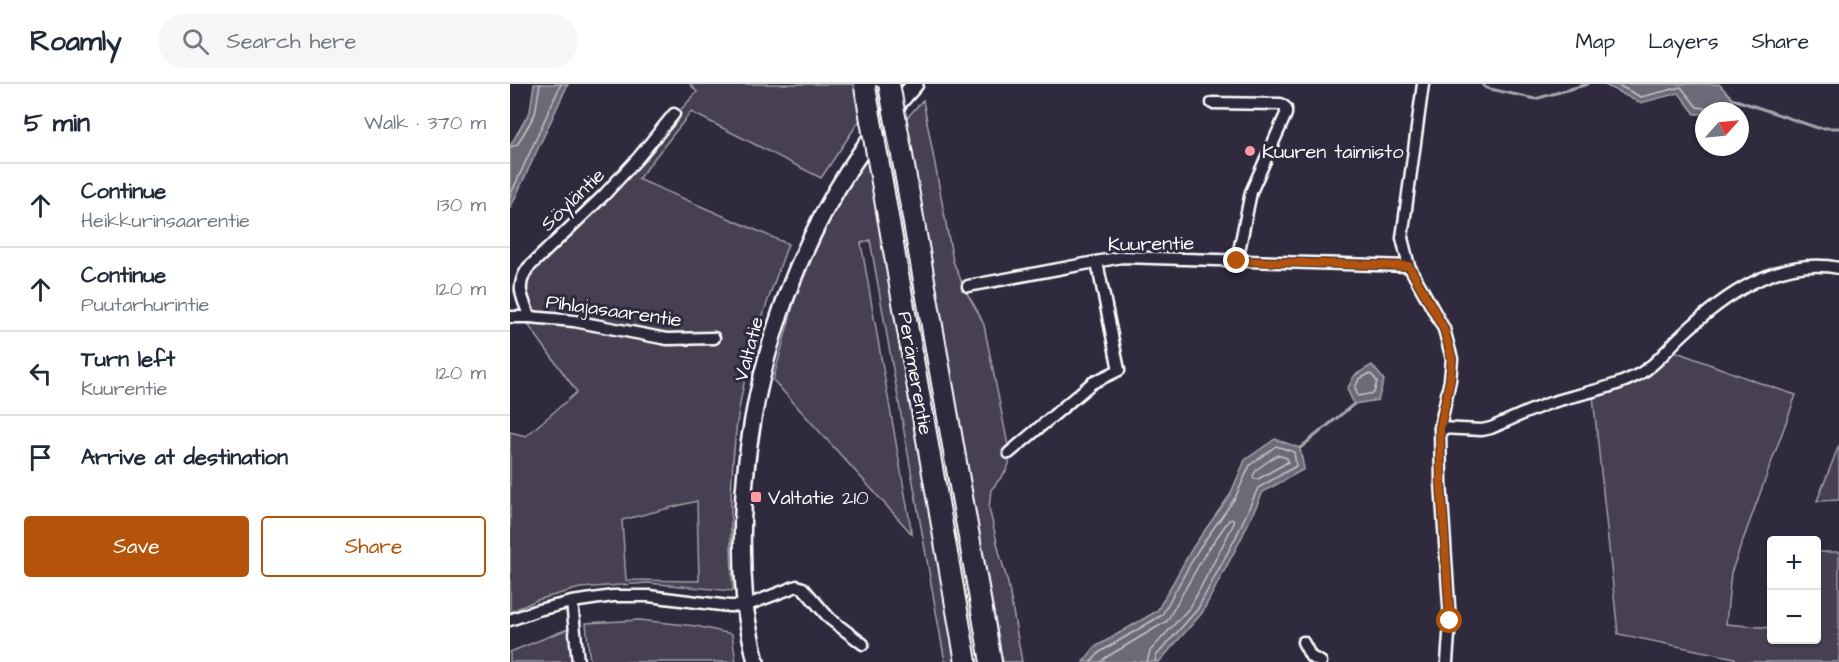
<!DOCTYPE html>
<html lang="en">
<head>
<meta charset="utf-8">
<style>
	body { margin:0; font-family:"Architects Daughter",sans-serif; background:#f6f6f7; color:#1f2937 }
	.controls { position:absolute; right:18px; bottom:18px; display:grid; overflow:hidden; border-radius:6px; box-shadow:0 2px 4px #0004 }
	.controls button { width:54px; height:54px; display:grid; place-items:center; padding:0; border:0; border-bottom:2px solid #e0e1e3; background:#fff; color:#1f2937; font:30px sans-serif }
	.compass { position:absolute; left:1185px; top:18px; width:54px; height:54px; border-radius:50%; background:#fff; box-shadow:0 2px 4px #0004; rotate:63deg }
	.stop { position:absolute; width:18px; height:18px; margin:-14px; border:4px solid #b45309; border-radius:50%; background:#fff }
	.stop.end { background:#b45309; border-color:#fff; box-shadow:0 2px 6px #0008 }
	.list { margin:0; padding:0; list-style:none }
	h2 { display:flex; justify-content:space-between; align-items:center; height:78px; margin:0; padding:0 24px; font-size:26px }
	h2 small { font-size:20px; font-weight:400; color:#747a83 }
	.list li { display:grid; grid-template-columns:39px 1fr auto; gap:18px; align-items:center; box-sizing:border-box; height:84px; padding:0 24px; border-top:2px solid #e0e1e3 }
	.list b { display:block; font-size:22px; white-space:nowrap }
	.list p { margin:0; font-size:20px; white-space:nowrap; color:#747a83 }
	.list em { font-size:20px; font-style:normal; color:#747a83 }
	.actions { display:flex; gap:12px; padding:18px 24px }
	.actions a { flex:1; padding:14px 0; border:2px solid #b45309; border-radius:6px; text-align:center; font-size:21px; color:#b45309 }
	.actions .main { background:#b45309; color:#fff }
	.icon { flex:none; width:33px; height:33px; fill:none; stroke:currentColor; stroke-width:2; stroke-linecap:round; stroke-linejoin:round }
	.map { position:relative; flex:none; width:1329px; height:578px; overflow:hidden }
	header { display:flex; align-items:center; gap:36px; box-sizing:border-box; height:84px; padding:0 30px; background:#fff; border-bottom:2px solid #e0e1e3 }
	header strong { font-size:28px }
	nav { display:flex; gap:33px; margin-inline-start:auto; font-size:21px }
	.search { width:420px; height:54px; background:#f6f6f7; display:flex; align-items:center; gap:15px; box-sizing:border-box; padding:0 21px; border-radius:33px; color:#747a83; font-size:22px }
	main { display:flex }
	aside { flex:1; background:#fff }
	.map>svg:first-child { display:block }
	.green { fill:#464152; stroke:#a2a0a8; stroke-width:1.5; fill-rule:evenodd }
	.water { fill:#6d6a77; stroke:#a7a6ad; stroke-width:1.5 }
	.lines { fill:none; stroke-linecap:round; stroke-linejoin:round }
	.shore { stroke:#c5c3c9; stroke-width:1.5 }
	.stream { stroke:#a7a6ad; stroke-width:3 }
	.minor-casing { stroke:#fff; stroke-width:15 }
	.secondary-casing { stroke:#fff; stroke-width:20 }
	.motorway-casing { stroke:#fff; stroke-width:24 }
	.minor { stroke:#2f2a3d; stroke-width:10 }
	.secondary { stroke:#2f2a3d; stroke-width:15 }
	.motorway { stroke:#2f2a3d; stroke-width:20 }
	.motorway-bridge-casing { stroke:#fff; stroke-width:24; stroke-linecap:butt }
	.motorway-bridge { stroke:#2f2a3d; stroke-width:20 }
	.route { stroke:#b45309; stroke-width:8 }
	.poi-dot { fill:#ff9aa2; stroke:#2f2a3d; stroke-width:2 }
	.labels { text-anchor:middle; stroke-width:6; stroke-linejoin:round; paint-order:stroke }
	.poi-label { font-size:20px; fill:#fff; stroke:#2f2a3d; text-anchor:start }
	.street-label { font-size:20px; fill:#fff; stroke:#2f2a3d }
</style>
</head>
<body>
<header>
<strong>Roamly</strong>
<div class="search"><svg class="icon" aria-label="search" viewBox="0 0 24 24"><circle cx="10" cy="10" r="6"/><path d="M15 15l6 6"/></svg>Search here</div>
<nav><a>Map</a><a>Layers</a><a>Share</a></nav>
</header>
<main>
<aside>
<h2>5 min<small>Walk · 370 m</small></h2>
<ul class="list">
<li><svg class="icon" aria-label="ahead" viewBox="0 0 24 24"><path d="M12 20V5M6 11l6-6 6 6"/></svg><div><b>Continue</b><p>Heikkurinsaarentie</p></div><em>130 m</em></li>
<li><svg class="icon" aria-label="ahead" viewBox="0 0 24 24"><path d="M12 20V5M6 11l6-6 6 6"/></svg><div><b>Continue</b><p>Puutarhurintie</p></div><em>120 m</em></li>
<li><svg class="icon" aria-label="left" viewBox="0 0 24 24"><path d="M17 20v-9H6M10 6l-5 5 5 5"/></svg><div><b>Turn left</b><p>Kuurentie</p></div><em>120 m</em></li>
<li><svg class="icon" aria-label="arrive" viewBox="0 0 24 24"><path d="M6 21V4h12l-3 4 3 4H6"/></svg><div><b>Arrive at destination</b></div></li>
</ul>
<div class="actions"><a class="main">Save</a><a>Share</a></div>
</aside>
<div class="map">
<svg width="1329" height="578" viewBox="0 0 1329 578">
	<rect width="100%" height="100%" fill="#2f2a3d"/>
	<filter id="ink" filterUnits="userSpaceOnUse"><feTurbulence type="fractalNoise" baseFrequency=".0167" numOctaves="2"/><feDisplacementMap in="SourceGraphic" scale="12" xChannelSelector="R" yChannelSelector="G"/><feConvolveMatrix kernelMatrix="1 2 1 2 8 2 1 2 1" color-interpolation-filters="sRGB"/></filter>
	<g filter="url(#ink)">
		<g class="green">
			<path d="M180 0H344L350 36 311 94 181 28 128 95 278 160C260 210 241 261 231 314 219 378 219 442 223 507L138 499 70 504 27 516 0 528V348L16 352 67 308 17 239 13 207 16 188 117 84 187 8ZM187 417 189 497 116 496 112 436Z"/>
			<path d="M413 16 443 177 455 206 468 228 474 241 500 371 499 380 496 387 481 406 479 424 490 471 498 499 512 578H493L395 36Z"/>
			<path d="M359 72 371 154 446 578H435L360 156 351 159 402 450 263 296 286 211 327 117Z"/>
			<path d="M1164 267 1250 299 1286 311 1221 489 1216 540 1261 544 1262 556H1306L1307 468H1329V578H1223L1225 574 1108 550 1083 312 1131 296Z"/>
			<path d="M1329 361V416L1307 417Z"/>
			<path d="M129 536 186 542 222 550 226 578H80L76 539Z"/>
			<path d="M60 544 64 578H0V568Z"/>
		</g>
		<g class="water">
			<path d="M24 0H58L0 125V62L20 27Z"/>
			<path d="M1093 0H1209L1223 15 1217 27H1194V30H1185L1169 9 1130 19Z"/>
			<path d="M862 281 874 296 868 316 844 320 837 305 845 291Z"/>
			<path d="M765 355 790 364 794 385 753 408 731 455 692 529 649 578H573L585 563 647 527 683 463 720 411 735 376Z"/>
		</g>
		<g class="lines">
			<g class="shore">
				<path d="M1106 0 1131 13 1171 3 1187 23 1195 24 1199 27"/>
				<path d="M0 63 7 61 25 30 30 0"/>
				<path d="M0 112 51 0"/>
				<path d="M859 290 862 291 867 297 864 309 848 312 845 304 849 295Z"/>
				<path d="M767 371 777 374 778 378 748 395H744L743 392 747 385Z"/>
				<path d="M581 578 590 568 652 531 688 466 725 414 740 381 766 362 784 368 786 382 748 404 726 453 687 526 646 572 645 578"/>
				<path d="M591 578 595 574 657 537 695 470 719 436 723 435 724 439 719 449 681 522 640 567 637 578"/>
			</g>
			<g class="stream">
				<path d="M972 0 976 4 1025 15 1078 0"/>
				<path d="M1223 15 1308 44H1329"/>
				<path d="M790 364 844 320"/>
			</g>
			<defs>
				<g id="minor">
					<path d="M913 0 892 154 899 182 934 245 942 275 940 296 930 344"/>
					<path d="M702 19 771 20 776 24V30L741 108 727 177"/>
					<path d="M458 202 612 173 899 182"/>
					<path d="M0 233H20L64 237 157 255 204 254"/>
					<path d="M20 233C12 213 5 203 18 184L94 111 128 74 164 30"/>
					<path d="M499 369 582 299 609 286 587 178"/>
					<path d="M62 518 68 578"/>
					<path d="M0 536 28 526 62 518 103 512H139L219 522H235L287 502 293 504 320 535 353 560"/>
					<path d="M793 558 801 573 811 578"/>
					<path d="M937 578 940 537 931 398 930 344 972 346 981 344C1001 335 1020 326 1040 319 1070 309 1104 305 1131 289 1147 280 1158 264 1171 252 1213 212 1268 172 1329 184"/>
				</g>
				<path id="secondary" d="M246 578C242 559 237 539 235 520 219 332 277 140 405 0"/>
				<g id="motorway">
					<path d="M392 71 481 578"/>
					<path d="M372 98 456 578"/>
				</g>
			</defs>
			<use href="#minor" class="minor-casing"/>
			<use href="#secondary" class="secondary-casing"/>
			<use href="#motorway" class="motorway-casing"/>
			<use href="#minor" class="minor"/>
			<use href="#secondary" class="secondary"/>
			<use href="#motorway" class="motorway"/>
			<defs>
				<g id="motorway-bridge">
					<path d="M379 0 392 71"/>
					<path d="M355 3 372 98"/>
				</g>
			</defs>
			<use href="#motorway-bridge" class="motorway-bridge-casing"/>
			<use href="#motorway-bridge" class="motorway-bridge"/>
		</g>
	</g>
	<g class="lines" filter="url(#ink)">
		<path class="route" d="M727 177 899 182 934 245 942 275 940 296 930 344 931 398 940 537"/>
	</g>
	<g class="poi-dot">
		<circle cx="740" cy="67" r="6"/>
		<rect x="240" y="407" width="12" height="12" rx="3"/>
	</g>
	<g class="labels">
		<g class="poi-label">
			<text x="752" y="74">Kuuren taimisto</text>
			<text x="258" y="420">Valtatie 210</text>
		</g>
		<g class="street-label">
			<text transform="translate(62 115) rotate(-44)" y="7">Söyläntie</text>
			<text transform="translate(641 159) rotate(-1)" y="7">Kuurentie</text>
			<text transform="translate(104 226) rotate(8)" y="7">Pihlajasaarentie</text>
			<text transform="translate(238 265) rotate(-75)" y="7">Valtatie</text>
			<text transform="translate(406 289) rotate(80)" y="7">Perämerentie</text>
		</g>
	</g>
</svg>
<div class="controls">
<button>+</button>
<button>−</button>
</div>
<svg class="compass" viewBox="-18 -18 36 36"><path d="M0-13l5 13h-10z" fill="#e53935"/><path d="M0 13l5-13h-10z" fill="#747a83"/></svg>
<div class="stop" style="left:940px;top:537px"></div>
<div class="stop end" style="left:727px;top:177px"></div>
</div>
</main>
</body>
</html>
